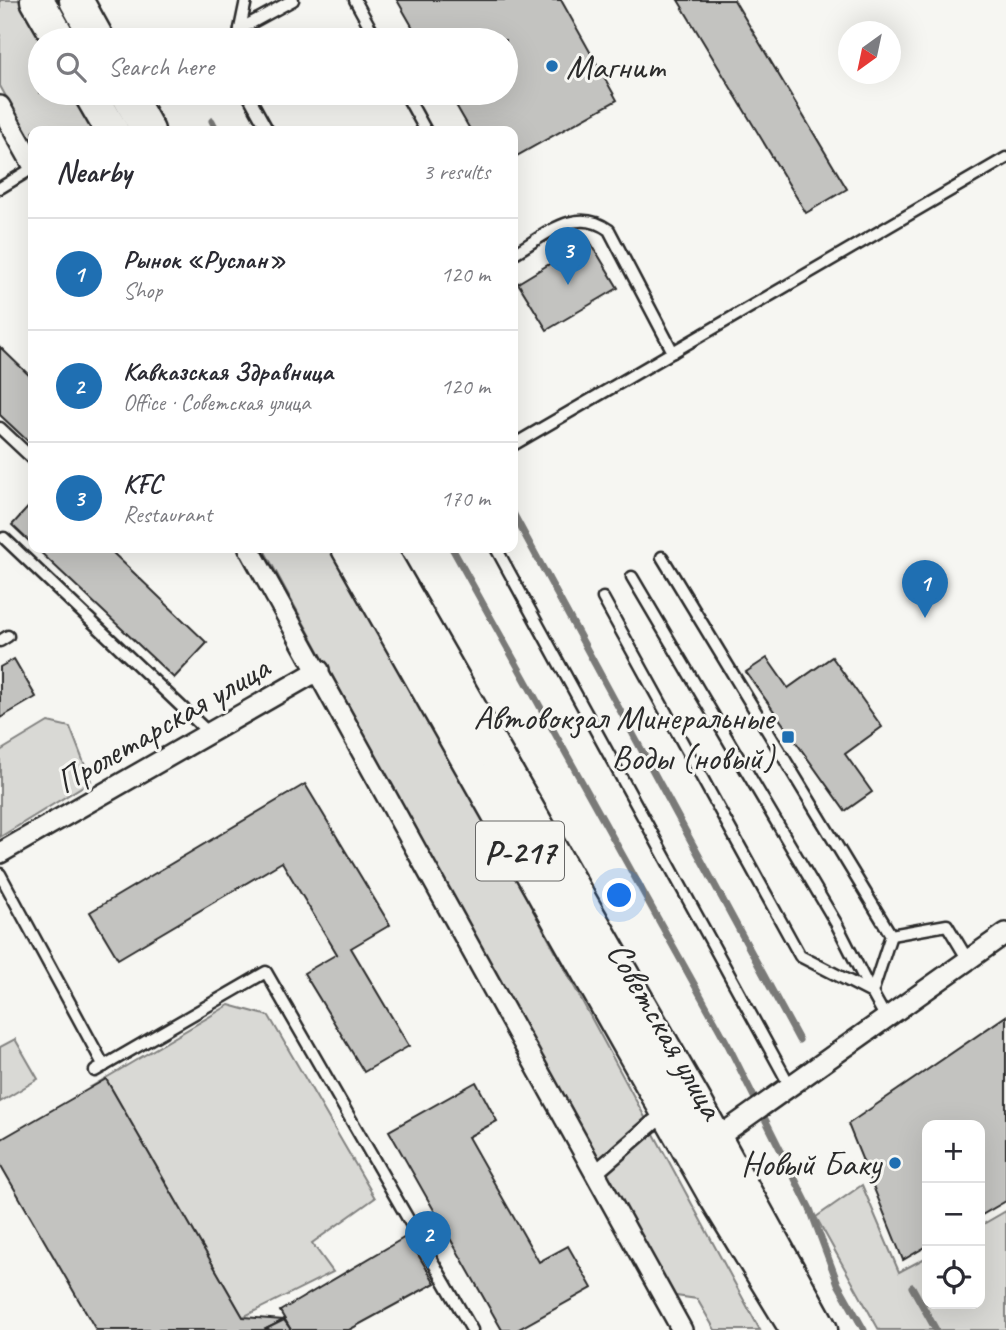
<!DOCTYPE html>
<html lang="en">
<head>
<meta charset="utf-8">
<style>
	body { margin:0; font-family:Caveat,sans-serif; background:#f2f2f3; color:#2b2b33 }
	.controls { position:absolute; right:21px; bottom:21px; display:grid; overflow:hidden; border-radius:14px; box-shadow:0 7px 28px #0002 }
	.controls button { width:63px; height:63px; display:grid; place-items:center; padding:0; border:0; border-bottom:2px solid #e1e1e2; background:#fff; color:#2b2b33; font:35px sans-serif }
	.compass { position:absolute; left:838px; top:21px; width:63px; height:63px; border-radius:50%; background:#fff; box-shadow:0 7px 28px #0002; rotate:213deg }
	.you { position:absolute; left:620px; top:896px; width:24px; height:24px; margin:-18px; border:5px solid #fff; border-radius:50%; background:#1a73e8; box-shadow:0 0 0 10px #1a73e833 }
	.badge { display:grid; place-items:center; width:46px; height:46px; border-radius:50%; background:#1f6fb2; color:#fff; font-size:23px; font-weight:700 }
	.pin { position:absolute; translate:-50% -58px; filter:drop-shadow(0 2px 4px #0008) }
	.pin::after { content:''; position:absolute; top:37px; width:24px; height:21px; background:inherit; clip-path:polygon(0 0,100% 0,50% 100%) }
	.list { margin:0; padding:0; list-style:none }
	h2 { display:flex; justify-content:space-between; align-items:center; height:91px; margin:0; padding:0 28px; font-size:30px }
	h2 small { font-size:23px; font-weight:400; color:#7c7c81 }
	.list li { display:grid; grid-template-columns:46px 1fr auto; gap:21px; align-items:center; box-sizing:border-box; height:112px; padding:0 28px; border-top:2px solid #e1e1e2 }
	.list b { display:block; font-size:26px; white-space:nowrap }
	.list p { margin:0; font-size:23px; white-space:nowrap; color:#7c7c81 }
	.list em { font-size:23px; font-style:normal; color:#7c7c81 }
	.icon { flex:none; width:38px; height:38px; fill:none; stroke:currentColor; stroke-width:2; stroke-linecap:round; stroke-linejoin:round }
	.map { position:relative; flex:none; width:1006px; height:1330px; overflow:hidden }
	.search { position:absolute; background:#fff; box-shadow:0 7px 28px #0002; left:28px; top:28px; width:490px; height:77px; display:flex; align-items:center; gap:18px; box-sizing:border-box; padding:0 24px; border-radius:38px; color:#7c7c81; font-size:26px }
	.panel { position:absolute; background:#fff; box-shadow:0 7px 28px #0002; left:28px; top:126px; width:490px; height:427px; border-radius:14px }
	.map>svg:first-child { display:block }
	.green { fill:#d9d9d5; stroke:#828280; stroke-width:2 }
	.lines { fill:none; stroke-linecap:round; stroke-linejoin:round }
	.stream { stroke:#7a7a78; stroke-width:7 }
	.building { fill:#c3c3c0; stroke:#2b2b2b; stroke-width:2 }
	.service-casing { stroke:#2b2b2b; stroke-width:15 }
	.pedestrian-casing { stroke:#2b2b2b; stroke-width:19 }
	.minor-casing { stroke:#2b2b2b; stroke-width:24 }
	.trunk-casing { stroke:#2b2b2b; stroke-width:37 }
	.service { stroke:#f6f6f2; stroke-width:10 }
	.pedestrian { stroke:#f6f6f2; stroke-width:14 }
	.minor { stroke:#f6f6f2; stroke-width:19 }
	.trunk { stroke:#f6f6f2; stroke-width:32 }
	.poi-dot { fill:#1f6fb2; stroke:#f6f6f2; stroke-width:2.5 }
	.labels { text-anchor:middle; stroke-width:6; stroke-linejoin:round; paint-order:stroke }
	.shield { fill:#f6f6f2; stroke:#686867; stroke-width:2 }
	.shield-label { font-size:33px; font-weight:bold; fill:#2b2b2b }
	.poi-label { font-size:35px; fill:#2b2b2b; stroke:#f6f6f2; text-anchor:end }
	.street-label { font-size:35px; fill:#2b2b2b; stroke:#f6f6f2 }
</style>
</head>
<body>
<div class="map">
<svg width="1006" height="1330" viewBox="0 0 1006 1330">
	<rect width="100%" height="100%" fill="#f6f6f2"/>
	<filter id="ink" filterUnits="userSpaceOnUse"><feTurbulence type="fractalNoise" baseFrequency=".0143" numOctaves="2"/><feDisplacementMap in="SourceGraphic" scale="14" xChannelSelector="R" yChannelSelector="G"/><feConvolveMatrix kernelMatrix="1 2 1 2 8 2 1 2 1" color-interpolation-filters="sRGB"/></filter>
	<g filter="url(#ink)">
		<g class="green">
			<path d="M0 0H19L42 40 40 93H72L94 131H33V144L0 86Z"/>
			<path d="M263 548H334L375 618 760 1330H715L697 1299 669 1295Z"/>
			<path d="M48 722 70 727 91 781 0 837V751Z"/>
			<path d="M229 1005 269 1016 375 1198 312 1243 333 1272 243 1317 106 1079 89 1088Z"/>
			<path d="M15 1039 38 1079 0 1102V1047Z"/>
			<path d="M862 1185 899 1272 927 1257V1304H980V1226L1006 1211V1330H879L816 1217Z"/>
		</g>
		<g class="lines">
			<g class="stream">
				<path d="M212 121 217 131"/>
				<path d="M513 513 799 1040"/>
				<path d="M452 548 728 1045 810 1209 838 1284 864 1330"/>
				<path d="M912 1287 936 1330"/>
			</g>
		</g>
		<g class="building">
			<path d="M397 0H561L617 100 513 158V131H471L449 93H506V40H420Z"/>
			<path d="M678 0H734L847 189 806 213Z"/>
			<path d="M589 240 618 288 547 330 518 283Z"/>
			<path d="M0 347 33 379V446L0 415Z"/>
			<path d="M33 502V545L12 525Z"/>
			<path d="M36 548H108L207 643 174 678Z"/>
			<path d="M832 657 882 727 845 754 872 792 845 811 746 672 767 658 788 688Z"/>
			<path d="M14 659 36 697 0 718V667Z"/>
			<path d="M305 784 390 925 351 948 409 1046 364 1072 304 973 337 954 282 862 118 959 90 912Z"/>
			<path d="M1006 1016V1201L980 1216V1125H927V1246L903 1260 848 1124Z"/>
			<path d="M106 1079 243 1317 284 1320 264 1330H96L0 1164V1140Z"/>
			<path d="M476 1082 497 1121 468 1137 539 1262 568 1246 592 1288 517 1330H502L389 1131Z"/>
			<path d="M407 1236 435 1283 349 1330H291L280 1311Z"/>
			<path d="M284 1320 291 1330H264Z"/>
		</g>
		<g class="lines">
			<defs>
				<g id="service">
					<path d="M355 0 377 40"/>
					<path d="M240 29 246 0"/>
					<path d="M238 40 240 29 293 0"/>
					<path d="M247 93 268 131"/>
					<path d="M405 93 426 131"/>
					<path d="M0 188 33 168"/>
					<path d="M513 254C545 236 575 205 609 230L673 352"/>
					<path d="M0 428 33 459"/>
					<path d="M513 445 1006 158"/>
					<path d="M4 538 209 733"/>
					<path d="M496 548 790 1086"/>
					<path d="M662 557 891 935 872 993"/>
					<path d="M632 577 836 923 871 992"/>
					<path d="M603 598 800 956 872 993 886 1018"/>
					<path d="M0 641 8 636"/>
					<path d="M0 874 104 1066"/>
					<path d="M891 935 947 925 968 960"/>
					<path d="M95 1071 266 972 472 1330"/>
				</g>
				<path id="pedestrian" d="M595 1173 654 1122"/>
				<g id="minor">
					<path d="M0 106 33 165"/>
					<path d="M249 548 682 1330"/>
					<path d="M0 853 319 670"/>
					<path d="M707 1145 1006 933"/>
				</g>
				<g id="trunk">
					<path d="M37 0 60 40"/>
					<path d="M76 0 98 40"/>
					<path d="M90 93 112 131"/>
					<path d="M127 93 148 131"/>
					<path d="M348 548 714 1194 797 1330"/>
					<path d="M378 548 694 1100 821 1330"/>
				</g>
			</defs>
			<use href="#service" class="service-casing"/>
			<use href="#pedestrian" class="pedestrian-casing"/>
			<use href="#minor" class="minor-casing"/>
			<use href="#trunk" class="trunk-casing"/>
			<use href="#service" class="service"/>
			<use href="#pedestrian" class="pedestrian"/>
			<use href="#minor" class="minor"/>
			<use href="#trunk" class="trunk"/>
		</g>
	</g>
	<g class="poi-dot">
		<circle cx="552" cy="66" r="7"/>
		<rect x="781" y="730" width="14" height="14" rx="3.5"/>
		<circle cx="895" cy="1163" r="7"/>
	</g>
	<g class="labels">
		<rect class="shield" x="476" y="821.5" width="88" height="59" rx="5"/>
		<g class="shield-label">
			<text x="520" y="863">Р-217</text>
		</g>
		<g class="poi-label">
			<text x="566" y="78" text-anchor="start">Магнит</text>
			<text x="774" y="729">Автовокзал Минеральные<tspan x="774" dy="40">Воды (новый)</tspan></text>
			<text x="881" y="1175">Новый Баку</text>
		</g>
		<g class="street-label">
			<text transform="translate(162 724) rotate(-30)" y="12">Пролетарская улица</text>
			<text transform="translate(666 1030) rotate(60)" y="12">Советская улица</text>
		</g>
	</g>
</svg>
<div class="controls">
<button>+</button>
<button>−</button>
<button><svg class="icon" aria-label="locate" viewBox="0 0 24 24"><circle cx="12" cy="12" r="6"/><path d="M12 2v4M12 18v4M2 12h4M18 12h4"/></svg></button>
</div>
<svg class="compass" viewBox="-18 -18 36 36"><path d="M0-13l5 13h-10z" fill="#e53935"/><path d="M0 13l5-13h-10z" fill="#7c7c81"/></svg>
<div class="you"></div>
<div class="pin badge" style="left:925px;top:618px">1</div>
<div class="pin badge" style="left:428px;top:1269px">2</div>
<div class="pin badge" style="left:568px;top:285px">3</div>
<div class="search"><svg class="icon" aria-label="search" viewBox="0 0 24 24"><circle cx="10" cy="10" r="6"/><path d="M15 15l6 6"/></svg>Search here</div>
<section class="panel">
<h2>Nearby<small>3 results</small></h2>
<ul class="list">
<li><span class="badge">1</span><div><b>Рынок «Руслан»</b><p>Shop</p></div><em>120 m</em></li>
<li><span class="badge">2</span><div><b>Кавказская Здравница</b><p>Office · Советская улица</p></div><em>120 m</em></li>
<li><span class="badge">3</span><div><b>KFC</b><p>Restaurant</p></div><em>170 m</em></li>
</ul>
</section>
</div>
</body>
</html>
